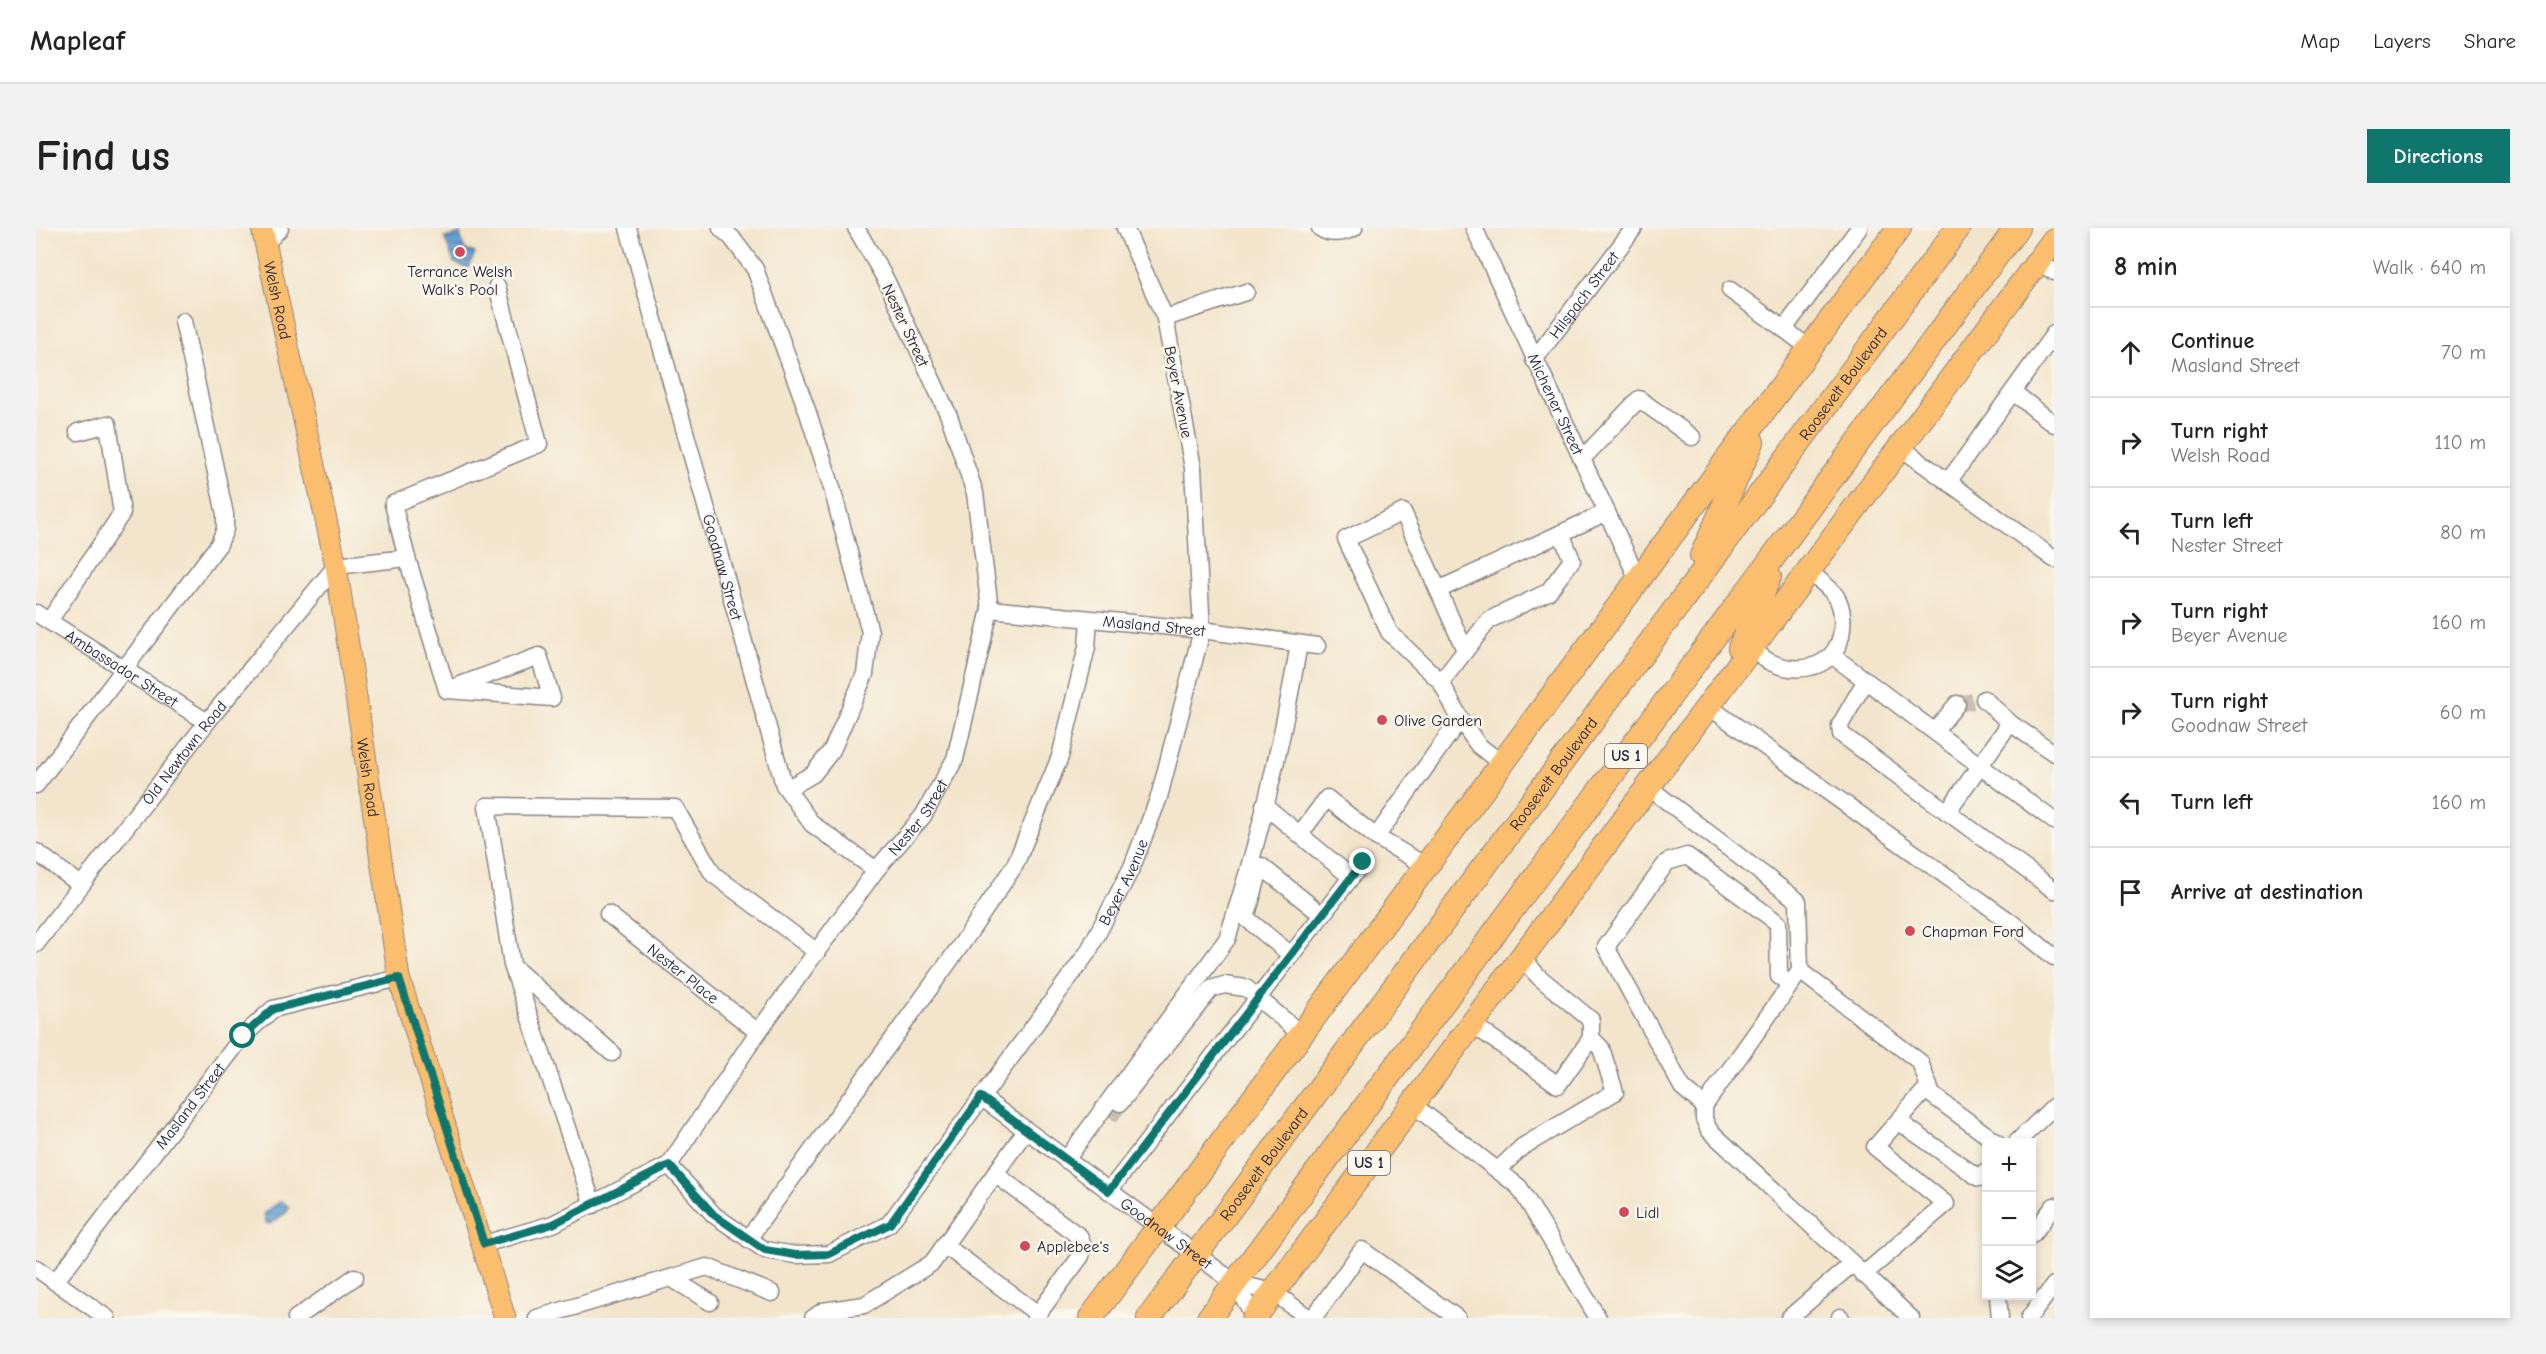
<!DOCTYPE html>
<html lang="en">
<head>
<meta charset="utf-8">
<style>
	body { margin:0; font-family:"Comic Neue",sans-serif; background:#f2f2f2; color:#222 }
	.controls { position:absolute; right:18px; bottom:18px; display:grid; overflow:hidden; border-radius:0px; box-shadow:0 3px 9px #0003 }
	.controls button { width:54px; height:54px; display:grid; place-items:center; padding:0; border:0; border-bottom:2px solid #e0e0e0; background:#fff; color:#222; font:30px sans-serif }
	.stop { position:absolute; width:18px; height:18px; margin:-14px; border:4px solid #0f766e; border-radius:50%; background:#fff }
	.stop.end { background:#0f766e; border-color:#fff; box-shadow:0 2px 6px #0008 }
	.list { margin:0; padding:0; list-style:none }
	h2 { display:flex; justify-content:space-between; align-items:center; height:78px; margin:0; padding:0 24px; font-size:26px }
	h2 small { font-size:20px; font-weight:400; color:#767676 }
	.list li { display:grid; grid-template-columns:39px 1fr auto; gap:18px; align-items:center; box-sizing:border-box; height:90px; padding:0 24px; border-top:2px solid #e0e0e0 }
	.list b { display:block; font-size:22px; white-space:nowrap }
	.list p { margin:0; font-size:20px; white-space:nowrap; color:#767676 }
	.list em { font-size:20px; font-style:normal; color:#767676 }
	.icon { flex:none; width:33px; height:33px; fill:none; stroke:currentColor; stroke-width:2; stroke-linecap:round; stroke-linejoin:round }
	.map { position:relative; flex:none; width:2018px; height:1090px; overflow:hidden; border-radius:0px }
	header { display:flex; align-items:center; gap:36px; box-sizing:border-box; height:84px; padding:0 30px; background:#fff; border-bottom:2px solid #e0e0e0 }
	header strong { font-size:28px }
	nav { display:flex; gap:33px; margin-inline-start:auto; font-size:21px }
	.intro { display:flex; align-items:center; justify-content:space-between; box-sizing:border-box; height:144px; padding:0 36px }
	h1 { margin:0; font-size:42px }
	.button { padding:15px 27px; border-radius:0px; background:#0f766e; color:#fff; font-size:21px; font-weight:700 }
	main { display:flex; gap:36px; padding:0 36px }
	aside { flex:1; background:#fff; border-radius:0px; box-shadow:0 3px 9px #0003 }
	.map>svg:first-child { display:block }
	.water { fill:url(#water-rules); stroke:#446288; stroke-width:1.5 }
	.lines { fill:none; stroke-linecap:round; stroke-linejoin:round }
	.minor-tunnel { stroke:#c9beaf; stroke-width:16; stroke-dasharray:16 8; stroke-linecap:butt }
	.minor-casing { stroke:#8a8484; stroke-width:19 }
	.major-casing { stroke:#8a8484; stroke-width:23 }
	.highway-casing { stroke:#8a8484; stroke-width:26 }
	.minor { stroke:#fff; stroke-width:16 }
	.major { stroke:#fbbe6e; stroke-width:21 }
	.highway { stroke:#fbbe6e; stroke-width:24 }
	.route { stroke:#0f766e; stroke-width:8 }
	.poi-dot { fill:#d1495b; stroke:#fbf7ec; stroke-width:2 }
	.labels { text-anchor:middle; stroke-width:5; stroke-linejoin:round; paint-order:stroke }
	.shield { fill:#fbf7ec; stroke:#636270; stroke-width:1.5 }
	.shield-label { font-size:15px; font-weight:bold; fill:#22223b }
	.poi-label { font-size:16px; fill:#22223b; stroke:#fbf7ec; text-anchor:start }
	.street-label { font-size:16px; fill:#22223b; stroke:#fbf7ec }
</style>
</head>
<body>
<header>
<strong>Mapleaf</strong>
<nav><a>Map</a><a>Layers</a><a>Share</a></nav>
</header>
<div class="intro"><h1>Find us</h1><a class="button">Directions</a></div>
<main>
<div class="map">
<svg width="2018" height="1090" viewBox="0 0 2018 1090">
	<defs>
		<pattern id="water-rules" width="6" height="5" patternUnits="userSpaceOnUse" patternTransform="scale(1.5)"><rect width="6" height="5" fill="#65a2d6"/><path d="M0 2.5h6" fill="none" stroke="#5384af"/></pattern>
	</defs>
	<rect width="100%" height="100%" fill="#fbf7ec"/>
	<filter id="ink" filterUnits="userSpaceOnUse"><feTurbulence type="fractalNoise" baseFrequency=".0167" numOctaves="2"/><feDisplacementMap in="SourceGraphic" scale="12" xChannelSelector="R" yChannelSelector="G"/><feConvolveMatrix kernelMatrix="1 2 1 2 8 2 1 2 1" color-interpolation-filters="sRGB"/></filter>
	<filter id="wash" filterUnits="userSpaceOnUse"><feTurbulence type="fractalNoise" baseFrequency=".008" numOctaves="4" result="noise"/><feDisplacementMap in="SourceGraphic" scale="24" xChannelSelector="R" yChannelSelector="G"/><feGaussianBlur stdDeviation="1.35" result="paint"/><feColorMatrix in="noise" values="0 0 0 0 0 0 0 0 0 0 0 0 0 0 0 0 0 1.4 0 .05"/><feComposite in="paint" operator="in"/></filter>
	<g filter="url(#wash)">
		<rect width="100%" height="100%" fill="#f3e5cc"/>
		<g class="water">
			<path d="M424 6 429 22 439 25 432 40 418 35 409 10Z"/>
			<path d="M245 973 253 979 251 984 234 996 230 995 228 985Z"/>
		</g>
	</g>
	<g filter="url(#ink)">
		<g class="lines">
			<g class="minor-tunnel">
				<path d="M1921 476 1948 471"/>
				<path d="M1074 889 1084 876"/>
			</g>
			<defs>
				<g id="minor">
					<path id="s1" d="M592 0 748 557 776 596 840 642"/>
					<path d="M685 0 696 10 719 41 771 182 796 260 834 404 829 446 796 522 777 546 751 561"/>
					<path d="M1284 0C1295 8 1307 5 1318 0"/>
					<path id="s2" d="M1438 0 1602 351"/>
					<path d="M230 15 244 0"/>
					<path d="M2002 33 2018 44"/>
					<path d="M1694 62 1748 101"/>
					<path d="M1129 90 1210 64"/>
					<path d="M1773 120 1748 101 1823 0"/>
					<path id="s3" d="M1498 132 1598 0"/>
					<path d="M1977 164 2018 196"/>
					<path d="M1864 219 2018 331"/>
					<path d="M1546 231 1603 171 1656 209"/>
					<path d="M1912 254 2018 106"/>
					<path d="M371 330 411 462 516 470 503 428 411 462"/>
					<path d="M1402 362 1571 284"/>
					<path id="s4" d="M954 381 1166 402 1281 418"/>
					<path id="s5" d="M0 385 171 494"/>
					<path d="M13 393 86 285 72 196 42 204"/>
					<path d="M1715 420C1721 424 1727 431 1734 434 1762 447 1797 441 1805 408 1807 397 1807 383 1802 372 1797 361 1781 351 1773 343"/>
					<path d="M1429 422 1367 284 1310 311 1353 404 1405 454 1424 491 1442 517 1466 536"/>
					<path d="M1797 428 2018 593"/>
					<path d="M1830 452 1804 497 1805 506 2018 662"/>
					<path d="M1405 454 1453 392 1512 364 1536 332 1525 305"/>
					<path d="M1948 471 1974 495 2018 525"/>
					<path d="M1672 478 1976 695 2018 729"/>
					<path d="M1899 503 1921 476"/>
					<path d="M0 557 183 316 189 301V286L147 93"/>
					<path d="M1612 559 1762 673 1764 743 1668 878V891L1673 902 1875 1090"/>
					<path d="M1228 577 1315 649"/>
					<path d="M1911 584 1974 495"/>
					<path d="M1264 606 1291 570 1340 609 1390 638"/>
					<path d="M1340 609 1424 491"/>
					<path d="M0 624 45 657"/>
					<path id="s6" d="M572 686 722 804"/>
					<path id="s7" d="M0 716 171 494 300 338 371 330 357 276 503 216 461 58"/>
					<path d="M1255 727 1210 690 1225 638 1286 687"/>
					<path d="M477 739 576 825"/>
					<path d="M1764 743 1884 834 1896 867 1960 914"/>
					<path d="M1436 796 1522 857 1555 810V792L1503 749 1485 729"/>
					<path d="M1893 858 1862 893 1943 950 1950 943"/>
					<path id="s8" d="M945 869 1199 1055 1237 1064 1273 1090"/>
					<path d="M1084 875 1175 761 1188 757 1210 760 1265 806"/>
					<path d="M1376 876 1483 959 1562 1090"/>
					<path d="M1668 878 1646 859 1570 719 1631 634 1651 628 1742 695 1743 748 1754 756"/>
					<path d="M1981 914 2018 878"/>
					<path d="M1030 932 1191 711C1223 615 1246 515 1263 416"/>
					<path id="s9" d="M633 937 678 987 729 1022 759 1027 793 1026 853 996 1052 724 1096 639 1123 569 1166 402 1157 240 1129 90 1089 0"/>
					<path d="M1462 942 1486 919 1579 864 1565 820 1555 810"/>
					<path d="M959 946 1044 1009 1047 1018 1045 1028 999 1090"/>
					<path d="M1073 963 1327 634"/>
					<path d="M557 977 476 737 451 578 639 580 677 646 781 724"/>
					<path d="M1996 1007 2018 978"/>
					<path d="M712 1011 925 717 979 637 1024 529 1051 419 1053 391"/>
					<path id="s10" d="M448 1016 517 996 633 937 722 804 840 642 887 588 919 531 954 381 939 265 913 188 850 52 820 0"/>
					<path d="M908 1017 1002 1086"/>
					<path d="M0 1040 71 1090"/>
					<path d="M1827 1047 1910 976 1839 919 1862 893"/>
					<path d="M635 1050 674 1074"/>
					<path id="s11" d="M19 1054 207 808 237 781 363 750"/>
					<path d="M1199 1055 1219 1090"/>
					<path d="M1962 1068 1964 1090"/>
					<path d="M1804 1089 1805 1090"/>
					<path d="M260 1090 319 1049"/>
					<path d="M501 1090 671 1039 736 1065"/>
					<path d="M777 1090 787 1083 828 1077 896 1035 990 902"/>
					<path d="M1277 1090 1326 1022 1421 1090"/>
					<path d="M1753 1090 1816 1036"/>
					<path d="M1993 1090 2018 1057"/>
				</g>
				<g id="major">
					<path id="s12" d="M226 0 300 338 363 750 469 1090"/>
				</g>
				<g id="highway">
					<path d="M1666 328 1716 214"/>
					<path d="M1704 420 1733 349"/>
					<path d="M1055 1090 1863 0"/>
					<path id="s13" d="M1113 1090 1922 0"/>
					<path d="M1173 1090 1981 0"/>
					<path d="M1218 1090 2018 12"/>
				</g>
			</defs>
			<use href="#minor" class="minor-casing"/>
			<use href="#major" class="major-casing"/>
			<use href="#highway" class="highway-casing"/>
			<use href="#minor" class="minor"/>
			<use href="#major" class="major"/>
			<use href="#highway" class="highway"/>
		</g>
	</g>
	<g class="lines" filter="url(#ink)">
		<path class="route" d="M207 808 237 781 363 750 448 1016 517 996 633 937 678 987 729 1022 759 1027 793 1026 854 996 945 869 1073 963 1327 634"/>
	</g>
	<g class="poi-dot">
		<circle cx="424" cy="24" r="6"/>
		<circle cx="1346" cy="492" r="6"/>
		<circle cx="1874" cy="703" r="6"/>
		<circle cx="1588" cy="984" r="6"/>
		<circle cx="989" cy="1018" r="6"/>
	</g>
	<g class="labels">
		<g class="shield">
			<rect x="1569" y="516" width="42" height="24" rx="4.5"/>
			<rect x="1312" y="923" width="42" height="24" rx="4.5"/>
		</g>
		<g class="shield-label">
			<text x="1590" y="533">US 1</text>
			<text x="1333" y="940">US 1</text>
		</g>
		<g class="poi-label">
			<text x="424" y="49" text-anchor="middle">Terrance Welsh<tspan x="424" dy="18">Walk's Pool</tspan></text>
			<text x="1358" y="498">Olive Garden</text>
			<text x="1886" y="709">Chapman Ford</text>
			<text x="1600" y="990">Lidl</text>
			<text x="1001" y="1024">Applebee's</text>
		</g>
		<g class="street-label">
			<text dy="6" stroke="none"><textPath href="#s3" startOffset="82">Hilspach Street</textPath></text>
			<text dy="6" stroke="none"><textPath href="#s12" startOffset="74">Welsh Road</textPath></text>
			<text transform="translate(870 97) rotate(65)" y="6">Nester Street</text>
			<text dy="6" stroke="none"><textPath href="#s13" startOffset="1164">Roosevelt Boulevard</textPath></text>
			<text transform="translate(1143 164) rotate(79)" y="6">Beyer Avenue</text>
			<text dy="6" stroke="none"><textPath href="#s2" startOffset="194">Michener Street</textPath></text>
			<text dy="6" stroke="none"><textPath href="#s1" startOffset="352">Goodnaw Street</textPath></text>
			<text dy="6" stroke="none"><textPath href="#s4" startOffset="165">Masland Street</textPath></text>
			<text dy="6" stroke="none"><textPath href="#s5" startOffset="102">Ambassador Street</textPath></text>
			<text dy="6" stroke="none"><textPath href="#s7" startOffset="242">Old Newtown Road</textPath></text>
			<text dy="6" stroke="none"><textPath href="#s13" startOffset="678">Roosevelt Boulevard</textPath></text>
			<text dy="6" stroke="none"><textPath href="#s12" startOffset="560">Welsh Road</textPath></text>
			<text dy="6" stroke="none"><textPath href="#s10" startOffset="630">Nester Street</textPath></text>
			<text dy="6" stroke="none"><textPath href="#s9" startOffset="676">Beyer Avenue</textPath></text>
			<text dy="6" stroke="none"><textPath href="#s6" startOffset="96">Nester Place</textPath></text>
			<text dy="6" stroke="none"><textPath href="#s11" startOffset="222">Masland Street</textPath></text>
			<text dy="6" stroke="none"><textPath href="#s13" startOffset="192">Roosevelt Boulevard</textPath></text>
			<text dy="6" stroke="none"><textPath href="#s8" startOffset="230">Goodnaw Street</textPath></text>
		</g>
	</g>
</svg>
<div class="controls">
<button>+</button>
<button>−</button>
<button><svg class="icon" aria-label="layers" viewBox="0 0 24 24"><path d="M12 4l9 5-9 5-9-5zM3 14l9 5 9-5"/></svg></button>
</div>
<div class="stop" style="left:207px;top:808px"></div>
<div class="stop end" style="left:1327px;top:634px"></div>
</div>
<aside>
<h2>8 min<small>Walk · 640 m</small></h2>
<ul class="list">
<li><svg class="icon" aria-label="ahead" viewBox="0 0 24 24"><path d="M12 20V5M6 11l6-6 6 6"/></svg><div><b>Continue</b><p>Masland Street</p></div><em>70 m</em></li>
<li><svg class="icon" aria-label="right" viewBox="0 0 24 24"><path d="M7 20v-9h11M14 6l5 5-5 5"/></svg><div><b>Turn right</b><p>Welsh Road</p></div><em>110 m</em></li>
<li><svg class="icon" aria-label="left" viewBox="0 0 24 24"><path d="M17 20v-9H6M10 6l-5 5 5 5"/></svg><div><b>Turn left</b><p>Nester Street</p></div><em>80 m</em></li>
<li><svg class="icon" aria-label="right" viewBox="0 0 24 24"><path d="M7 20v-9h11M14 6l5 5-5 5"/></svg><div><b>Turn right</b><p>Beyer Avenue</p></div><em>160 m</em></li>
<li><svg class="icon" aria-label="right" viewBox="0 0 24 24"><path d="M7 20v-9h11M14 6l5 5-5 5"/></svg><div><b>Turn right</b><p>Goodnaw Street</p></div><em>60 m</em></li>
<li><svg class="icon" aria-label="left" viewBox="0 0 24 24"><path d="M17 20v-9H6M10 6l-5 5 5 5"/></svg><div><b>Turn left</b></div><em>160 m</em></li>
<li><svg class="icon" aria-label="arrive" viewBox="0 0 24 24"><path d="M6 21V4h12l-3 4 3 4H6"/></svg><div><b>Arrive at destination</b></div></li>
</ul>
</aside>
</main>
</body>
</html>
